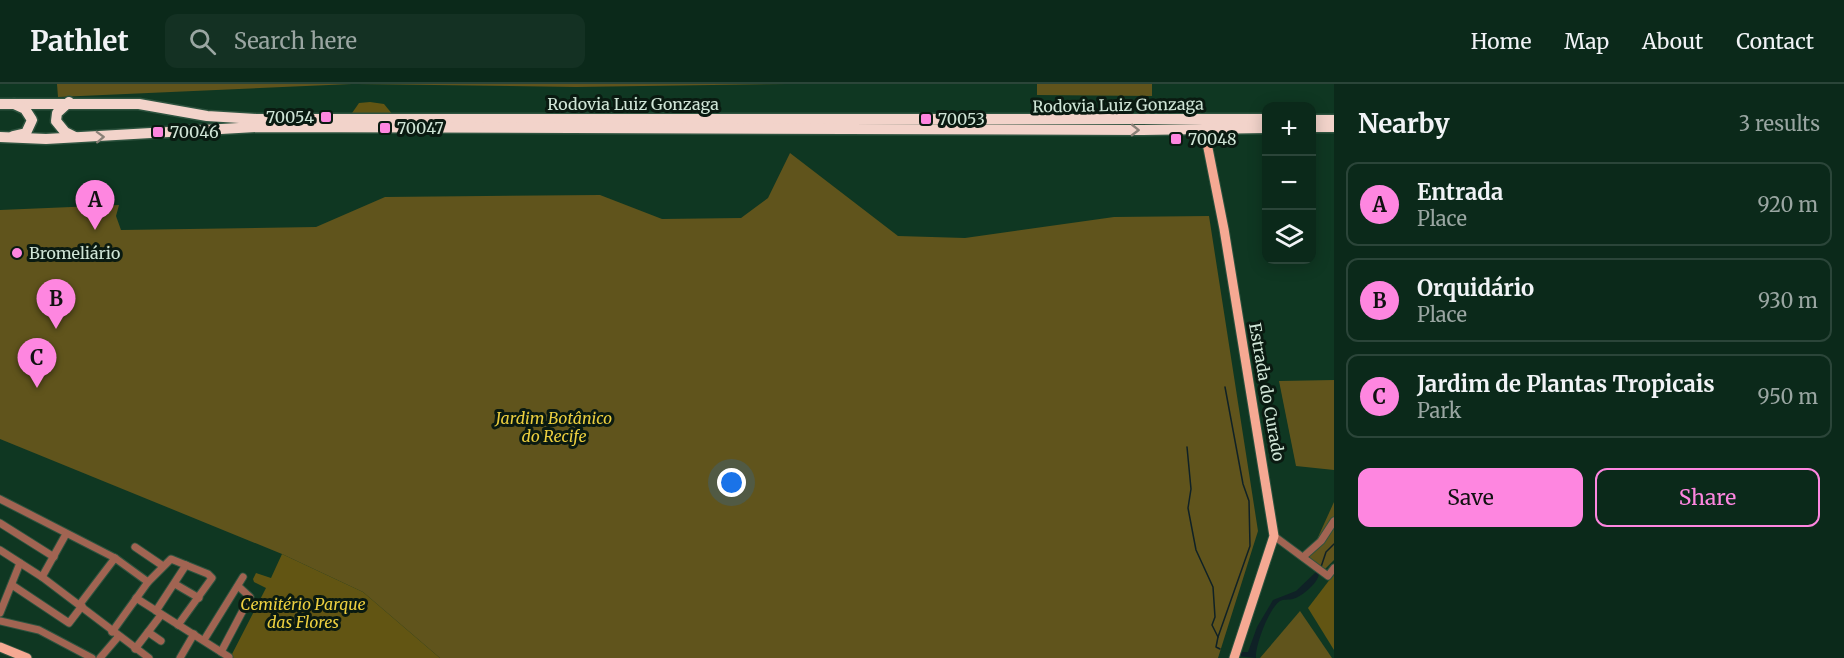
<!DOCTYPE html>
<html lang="en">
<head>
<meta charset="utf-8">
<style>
	body { margin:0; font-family:Merriweather,serif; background:#143123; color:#f1f3f6 }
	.controls { position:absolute; right:18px; top:18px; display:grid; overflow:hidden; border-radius:12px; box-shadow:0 3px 15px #0003 }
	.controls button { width:54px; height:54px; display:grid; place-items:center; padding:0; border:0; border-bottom:2px solid #2b4539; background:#0b291a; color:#f1f3f6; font:30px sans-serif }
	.you { position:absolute; left:732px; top:399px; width:21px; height:21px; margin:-15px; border:4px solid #fff; border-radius:50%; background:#1a73e8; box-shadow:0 0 0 9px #1a73e833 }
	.badge { display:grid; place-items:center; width:39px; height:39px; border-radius:50%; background:#fe86e0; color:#111; font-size:20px; font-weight:700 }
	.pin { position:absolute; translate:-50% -50px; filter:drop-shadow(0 2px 3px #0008) }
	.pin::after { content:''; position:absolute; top:32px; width:21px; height:18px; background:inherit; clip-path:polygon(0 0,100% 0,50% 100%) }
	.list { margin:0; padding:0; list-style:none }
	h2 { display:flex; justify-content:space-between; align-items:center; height:78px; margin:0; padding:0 24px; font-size:26px }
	h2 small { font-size:20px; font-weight:400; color:#9aa6a2 }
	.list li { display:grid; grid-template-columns:39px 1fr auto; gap:18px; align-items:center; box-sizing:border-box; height:84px; margin:0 12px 12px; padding:0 12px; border:2px solid #2b4539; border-radius:12px }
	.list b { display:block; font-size:22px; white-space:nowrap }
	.list p { margin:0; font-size:20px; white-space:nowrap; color:#9aa6a2 }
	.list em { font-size:20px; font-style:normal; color:#9aa6a2 }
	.actions { display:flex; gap:12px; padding:18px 24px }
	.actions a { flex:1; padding:14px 0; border:2px solid #fe86e0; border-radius:12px; text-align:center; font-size:21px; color:#fe86e0 }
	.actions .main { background:#fe86e0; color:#111 }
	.icon { flex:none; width:33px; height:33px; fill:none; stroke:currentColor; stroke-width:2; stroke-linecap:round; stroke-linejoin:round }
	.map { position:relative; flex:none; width:1334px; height:574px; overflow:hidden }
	header { display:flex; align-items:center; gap:36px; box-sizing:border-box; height:84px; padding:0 30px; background:#0b291a; border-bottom:2px solid #2b4539 }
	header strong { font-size:28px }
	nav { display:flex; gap:33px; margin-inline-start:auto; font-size:21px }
	.search { width:420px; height:54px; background:#143123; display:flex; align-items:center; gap:15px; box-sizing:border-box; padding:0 21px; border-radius:12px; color:#9aa6a2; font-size:22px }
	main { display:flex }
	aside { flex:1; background:#0b291a }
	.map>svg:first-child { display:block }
	.green { fill:#625513 }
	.forest { fill:#60541c }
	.water { fill:#0f2126 }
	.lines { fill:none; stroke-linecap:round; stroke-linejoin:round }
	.stream { stroke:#0f2126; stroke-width:1.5 }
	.minor-casing { stroke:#2e533f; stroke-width:9 }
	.major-casing { stroke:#2e533f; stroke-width:11 }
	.highway-casing { stroke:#2e533f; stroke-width:13 }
	.minor { stroke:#a16452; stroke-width:7 }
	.major { stroke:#f5a993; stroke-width:9 }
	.highway { stroke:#f2d3ca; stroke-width:10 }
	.oneway { stroke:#8a8077 }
	.poi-dot { fill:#fe86e0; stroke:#0a1a11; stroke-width:2 }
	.labels { text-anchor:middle; stroke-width:6; stroke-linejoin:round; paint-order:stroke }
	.street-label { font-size:16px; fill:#d0e5d7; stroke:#0a1a11 }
	.poi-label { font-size:16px; fill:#d0e5d7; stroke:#0a1a11; text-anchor:start }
	.park-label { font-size:16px; font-style:italic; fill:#ebce3f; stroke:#0a1a11 }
</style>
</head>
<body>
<header>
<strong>Pathlet</strong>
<div class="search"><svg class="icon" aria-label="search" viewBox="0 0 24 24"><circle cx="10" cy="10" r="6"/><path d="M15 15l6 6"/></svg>Search here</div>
<nav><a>Home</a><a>Map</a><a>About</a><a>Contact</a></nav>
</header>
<main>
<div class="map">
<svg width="1334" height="574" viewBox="0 0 1334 574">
	<rect width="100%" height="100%" fill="#0f3722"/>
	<g class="green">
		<path d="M370 18 384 20 393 31 350 32 359 19Z"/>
		<path d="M282 470 363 508 440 574H230L266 504 254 498 253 495 256 489 271 494Z"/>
		<path d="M1334 490V566L1308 524Z"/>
	</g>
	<g class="forest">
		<path d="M57 0H352L58 13Z"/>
		<path d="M357 0H787L576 3Z"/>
		<path d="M1037 0H1152V12L1037 11Z"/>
		<path d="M790 69 898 152 965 154 1114 133 1209 132 1258 447 1218 574H440L363 508 282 470 0 355V126L119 121 116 132 121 146 316 143 385 113 600 111 662 135 741 134 768 114Z"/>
		<path d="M1334 296V386L1296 382 1279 297Z"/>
		<path d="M1334 418V476L1324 486 1309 473Z"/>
		<path d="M1300 527 1332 574H1260Z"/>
	</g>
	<path class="water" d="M1317 487 1319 489C1319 498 1303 512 1293 515 1289 516 1283 515 1280 517 1269 524 1255 562 1256 574L1238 572 1239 568H1248L1257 543 1273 516 1296 507Z"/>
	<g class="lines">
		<g class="stream">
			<path d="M1187 363 1191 405 1188 424 1196 466 1213 503 1215 533 1212 541 1218 553 1216 563 1220 565"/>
			<path d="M1321 483 1326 468 1334 460"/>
			<path d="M1218 553 1250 462 1249 417 1243 400 1225 303"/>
		</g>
		<defs>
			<g id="minor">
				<path d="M0 415 115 474 148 498"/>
				<path d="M0 439 54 473"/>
				<path d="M1274 452 1328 492 1334 484"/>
				<path d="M135 463 163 482"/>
				<path d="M0 466 42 493 149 574"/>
				<path d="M1303 473 1321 457 1334 437"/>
				<path d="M42 493 66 450"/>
				<path d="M175 500 199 514"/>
				<path d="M12 501 69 539 82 522"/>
				<path d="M136 514 229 573"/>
				<path d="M80 520 115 474"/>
				<path d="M156 527 186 481"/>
				<path d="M0 529 20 479"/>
				<path d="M0 537 39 546 92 574"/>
				<path d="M112 548 148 498 171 475 208 490 212 494 178 541"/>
				<path d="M148 548 161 557"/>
				<path d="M204 556 243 493"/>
				<path d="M135 565 161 531"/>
				<path d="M221 568 250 513 238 502"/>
				<path d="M100 574 118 553"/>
				<path d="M180 574 194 550"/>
			</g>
			<g id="major">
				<path d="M1204 44 1224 145 1274 452 1234 574"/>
				<path d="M0 563 27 574"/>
			</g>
			<g id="highway">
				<path d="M69 18 57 29 56 37 65 48 75 53"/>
				<path d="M0 20H139L207 32 256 35H1266"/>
				<path d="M1312 36H1334"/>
				<path d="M1312 43H1334"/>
				<path d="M13 52 26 49 32 36 25 25 14 20"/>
				<path d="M0 53 46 55 258 43 1143 46 1266 44"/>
			</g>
		</defs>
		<use href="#minor" class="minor-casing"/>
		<use href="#major" class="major-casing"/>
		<use href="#highway" class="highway-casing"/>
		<use href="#minor" class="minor"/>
		<use href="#major" class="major"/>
		<use href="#highway" class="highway"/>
	</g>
	<defs><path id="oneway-chevron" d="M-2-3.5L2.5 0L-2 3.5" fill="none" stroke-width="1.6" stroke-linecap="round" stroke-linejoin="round" transform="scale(1.5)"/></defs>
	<g class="oneway">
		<use href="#oneway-chevron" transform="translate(1135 46) rotate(1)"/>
		<use href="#oneway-chevron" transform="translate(100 53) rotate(-2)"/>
	</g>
	<g class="poi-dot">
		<rect x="320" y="27" width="12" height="12" rx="3"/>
		<rect x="920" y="29" width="12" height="12" rx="3"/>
		<rect x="379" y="38" width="12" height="12" rx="3"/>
		<rect x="152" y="42" width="12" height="12" rx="3"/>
		<rect x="1170" y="49" width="12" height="12" rx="3"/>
		<circle cx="17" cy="169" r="6"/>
	</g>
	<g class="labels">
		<g class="street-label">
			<text x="633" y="26">Rodovia Luiz Gonzaga</text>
			<text transform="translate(1118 21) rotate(-1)" y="6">Rodovia Luiz Gonzaga</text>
			<text transform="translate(1267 308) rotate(80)" y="6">Estrada do Curado</text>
		</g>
		<g class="poi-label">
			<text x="314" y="39" text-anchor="end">70054</text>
			<text x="938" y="41">70053</text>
			<text x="397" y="50">70047</text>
			<text x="170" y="54">70046</text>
			<text x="1188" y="61">70048</text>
			<text x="29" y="175">Bromeliário</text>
		</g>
		<g class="park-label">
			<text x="554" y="340">Jardim Botânico<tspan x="554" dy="18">do Recife</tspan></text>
			<text x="303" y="526">Cemitério Parque<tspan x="303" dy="18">das Flores</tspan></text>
		</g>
	</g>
</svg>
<div class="controls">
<button>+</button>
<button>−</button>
<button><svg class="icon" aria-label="layers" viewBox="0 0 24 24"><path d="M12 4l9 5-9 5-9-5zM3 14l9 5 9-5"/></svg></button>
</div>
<div class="you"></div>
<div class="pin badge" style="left:95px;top:146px">A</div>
<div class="pin badge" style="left:56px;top:245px">B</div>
<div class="pin badge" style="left:37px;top:304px">C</div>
</div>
<aside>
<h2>Nearby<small>3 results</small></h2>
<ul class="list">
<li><span class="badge">A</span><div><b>Entrada</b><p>Place</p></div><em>920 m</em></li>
<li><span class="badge">B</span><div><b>Orquidário</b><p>Place</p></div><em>930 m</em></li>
<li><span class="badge">C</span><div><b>Jardim de Plantas Tropicais</b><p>Park</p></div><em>950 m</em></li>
</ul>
<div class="actions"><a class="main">Save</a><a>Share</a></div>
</aside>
</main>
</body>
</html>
